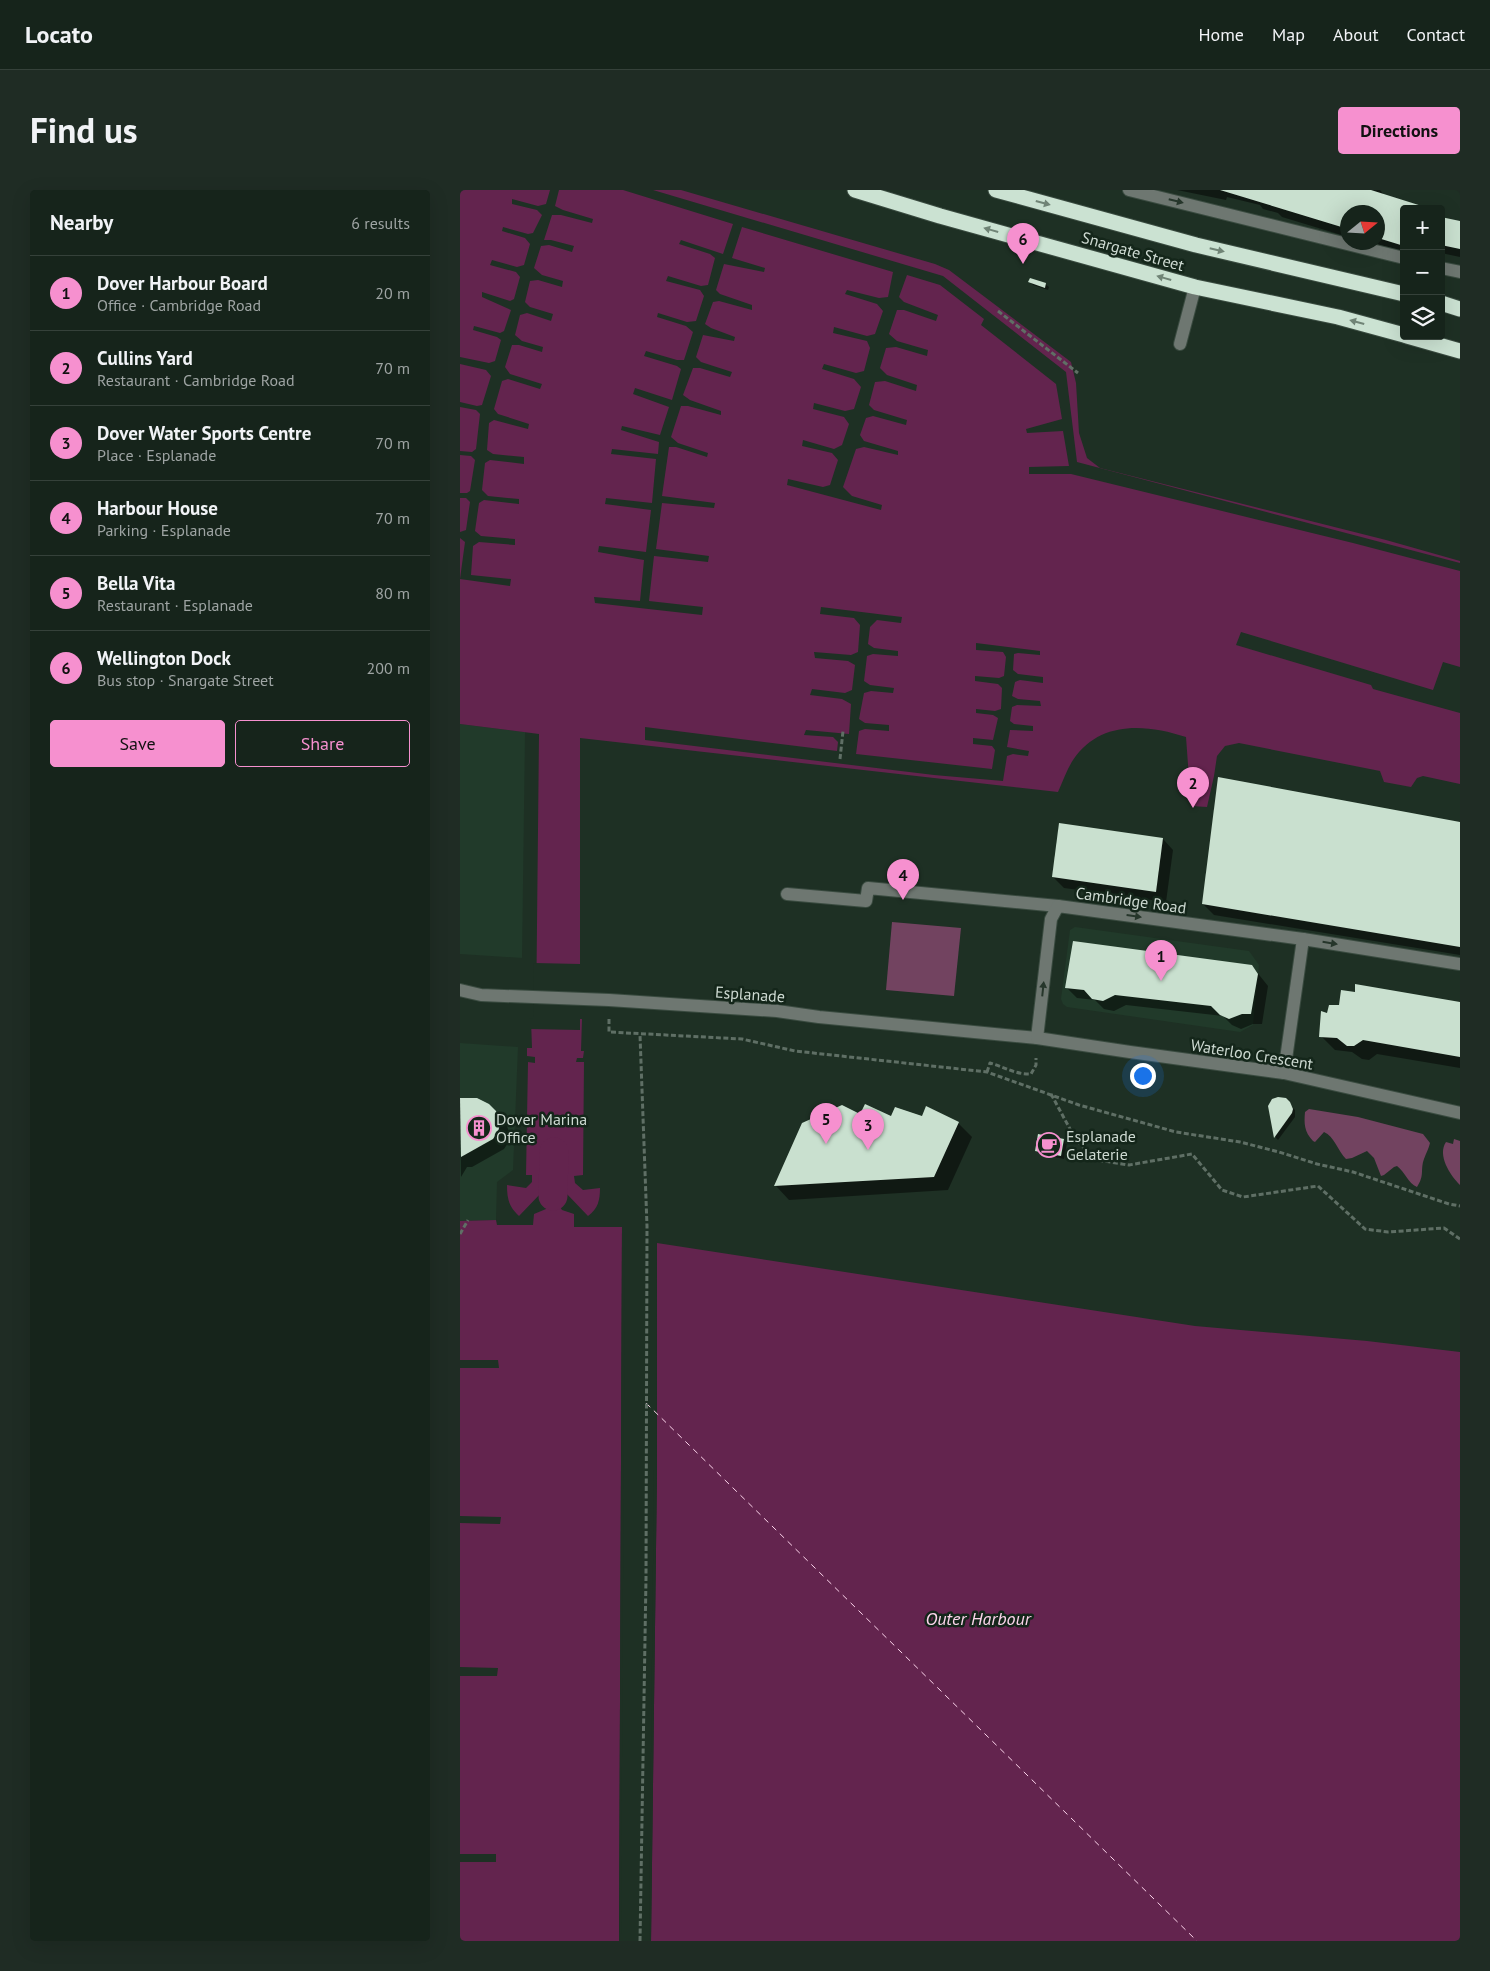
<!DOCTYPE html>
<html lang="en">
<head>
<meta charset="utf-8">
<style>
	body { margin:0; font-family:"PT Sans",sans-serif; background:#1f2c24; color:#f1f3f6 }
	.controls { position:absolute; right:15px; top:15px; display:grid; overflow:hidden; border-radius:5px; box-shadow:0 5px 20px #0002 }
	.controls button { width:45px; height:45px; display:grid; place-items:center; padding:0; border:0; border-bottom:1px solid #35413a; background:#16241b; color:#f1f3f6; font:25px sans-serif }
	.compass { position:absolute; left:880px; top:15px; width:45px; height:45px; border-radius:50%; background:#16241b; box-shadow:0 5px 20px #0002; rotate:72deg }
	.you { position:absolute; left:682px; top:885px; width:18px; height:18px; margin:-12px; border:4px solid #fff; border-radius:50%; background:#1a73e8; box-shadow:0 0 0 8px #1a73e833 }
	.badge { display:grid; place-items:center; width:32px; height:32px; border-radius:50%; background:#f690cf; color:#111; font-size:16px; font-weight:700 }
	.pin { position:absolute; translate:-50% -41px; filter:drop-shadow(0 1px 2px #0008) }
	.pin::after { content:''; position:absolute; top:26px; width:18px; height:15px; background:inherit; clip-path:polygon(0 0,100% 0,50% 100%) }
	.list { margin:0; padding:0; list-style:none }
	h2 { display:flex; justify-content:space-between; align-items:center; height:65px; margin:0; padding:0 20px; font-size:21px }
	h2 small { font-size:16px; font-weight:400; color:#9ea4a3 }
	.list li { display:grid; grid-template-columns:32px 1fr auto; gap:15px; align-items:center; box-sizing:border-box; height:75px; padding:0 20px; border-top:1px solid #35413a }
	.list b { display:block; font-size:19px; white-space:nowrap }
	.list p { margin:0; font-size:16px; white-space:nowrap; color:#9ea4a3 }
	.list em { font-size:16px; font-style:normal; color:#9ea4a3 }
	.actions { display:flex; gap:10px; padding:15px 20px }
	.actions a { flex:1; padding:11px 0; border:1px solid #f690cf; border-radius:5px; text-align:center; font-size:18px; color:#f690cf }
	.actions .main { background:#f690cf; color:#111 }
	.icon { flex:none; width:28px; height:28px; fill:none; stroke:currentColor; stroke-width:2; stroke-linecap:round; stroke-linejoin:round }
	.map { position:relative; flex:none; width:1000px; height:1751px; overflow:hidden; border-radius:5px }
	header { display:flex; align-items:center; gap:30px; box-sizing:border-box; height:70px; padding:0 25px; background:#16241b; border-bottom:1px solid #35413a }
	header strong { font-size:24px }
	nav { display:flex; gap:28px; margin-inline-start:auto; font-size:18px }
	.intro { display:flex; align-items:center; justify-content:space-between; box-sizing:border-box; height:120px; padding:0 30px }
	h1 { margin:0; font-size:35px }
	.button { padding:12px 22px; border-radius:5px; background:#f690cf; color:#111; font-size:18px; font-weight:700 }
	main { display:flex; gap:30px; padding:0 30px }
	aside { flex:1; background:#16241b; border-radius:5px; box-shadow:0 5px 20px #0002 }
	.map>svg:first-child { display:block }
	.built { fill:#213a2a }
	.green { fill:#724360 }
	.water { fill:#63244e }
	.pier { fill:#1e3024 }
	.shadow { fill:#0007 }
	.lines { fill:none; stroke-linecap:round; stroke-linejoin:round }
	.canal { stroke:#63244e; stroke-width:29 }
	.ferry { stroke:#fdd5ec; stroke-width:1; stroke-dasharray:6 5; stroke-linecap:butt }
	.building { fill:#c9e0cf }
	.minor-casing { stroke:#3a4b40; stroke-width:14 }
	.highway-casing { stroke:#3a4b40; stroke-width:17 }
	.path { stroke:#5f6f65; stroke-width:3; stroke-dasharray:5 2.5; stroke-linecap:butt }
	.minor { stroke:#6e7771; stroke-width:12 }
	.highway { stroke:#cbe2d2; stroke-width:15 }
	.oneway { fill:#26362b }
	.oneway2 { fill:#708476 }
	.labels { text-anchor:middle; stroke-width:5; stroke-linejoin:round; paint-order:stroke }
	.street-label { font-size:16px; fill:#cdd9d1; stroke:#14261a }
	.poi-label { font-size:16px; fill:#cdd9d1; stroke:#14261a; text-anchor:start }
	.water-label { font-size:18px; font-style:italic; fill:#fdd5ec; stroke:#14261a }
</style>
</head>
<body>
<header>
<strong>Locato</strong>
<nav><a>Home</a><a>Map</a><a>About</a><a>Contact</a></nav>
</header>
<div class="intro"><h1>Find us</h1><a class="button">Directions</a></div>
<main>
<aside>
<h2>Nearby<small>6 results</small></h2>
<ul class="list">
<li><span class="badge">1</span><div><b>Dover Harbour Board</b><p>Office · Cambridge Road</p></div><em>20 m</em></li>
<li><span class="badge">2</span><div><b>Cullins Yard</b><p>Restaurant · Cambridge Road</p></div><em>70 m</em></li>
<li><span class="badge">3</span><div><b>Dover Water Sports Centre</b><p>Place · Esplanade</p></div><em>70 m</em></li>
<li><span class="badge">4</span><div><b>Harbour House</b><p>Parking · Esplanade</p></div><em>70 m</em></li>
<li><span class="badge">5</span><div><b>Bella Vita</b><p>Restaurant · Esplanade</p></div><em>80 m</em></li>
<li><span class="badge">6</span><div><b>Wellington Dock</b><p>Bus stop · Snargate Street</p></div><em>200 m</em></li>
</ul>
<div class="actions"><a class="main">Save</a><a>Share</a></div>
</aside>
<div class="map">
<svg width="1000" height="1751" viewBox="0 0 1000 1751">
	<rect width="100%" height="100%" fill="#1e3024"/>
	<g class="built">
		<path d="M0 534 65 542 62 768 0 764Z"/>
		<path d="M615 737 789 761 799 775 793 835 780 842 607 817 603 814 601 809 610 740Z"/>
		<path d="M0 853 58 857 53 980 37 992 36 1030 0 1031Z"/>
	</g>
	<g class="green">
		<path d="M432 732 501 738 494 806 426 800Z"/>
		<path d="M849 919 898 927 963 944 970 953C969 958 966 963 964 969 960 980 965 985 957 997 948 993 945 982 937 976L934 977 924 985 921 986 914 968 907 961 892 968 886 969C878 961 874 946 864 942L855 952 853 951C844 942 844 933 845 922Z"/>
		<path d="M994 949 1000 951V995C990 985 977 965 986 952L993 954Z"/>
	</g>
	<g class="water">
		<path d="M0 0H221L475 74 489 80 611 172 616 193 619 243 627 268 640 278 926 350 1000 371V477L983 472 973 500 781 442 776 455 911 495 913 499 1000 523V594L963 586 957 588 951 597 924 592 920 581 779 553 765 556 757 566 754 586 747 617 731 616 726 547C686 534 640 530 613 570 607 579 603 591 598 602L120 548V774L117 829H122L121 861H124L123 868H117L116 872H124L123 985 114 986 115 993 123 1000 140 998C140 1010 138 1019 128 1026L105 1002 83 1001 59 1026C49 1017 47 1009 47 995L66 998 72 992V985H66L68 872 75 873V867L67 866V858H72L71 830H76L79 544 0 534Z"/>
		<path d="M93 1006 102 1020 114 1024V1037H162L159 1751H0V1031L36 1030 37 1035H73L74 1024 86 1019Z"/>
		<path d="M197 1053 735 1136 907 1151 1000 1162V1751H191L197 1280Z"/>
	</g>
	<g class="pier">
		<path d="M90 0H99L95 16 103 20 133 29 132 33 101 25H92L84 50H91L114 56 112 62 89 55 81 56 74 78 82 85 103 91 102 97 78 90 70 91 65 112 70 117 93 124 91 131 67 123 60 125 55 145 62 151 83 157 82 162 59 155H52L45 177 50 184 82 194 80 199 48 189 42 191 34 219 38 224 69 234 68 239 34 230 29 233 27 260 33 264 64 267V274L30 270 25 273 22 300 28 306 59 309V314L24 310 19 313 15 341 21 346 55 349V355L19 352 13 356 11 385 51 389 50 396 0 389 5 352 0 348V342L6 340 10 312 6 308H0V303H7L10 301 15 270 11 266 0 265V261L12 262 16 259 20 224 16 220 0 217V212L17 216 22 215 31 186 26 180 0 174V167L29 173 35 171 41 150 37 147 13 140 14 136 40 143 44 141 51 120 22 107V102L50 111 54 109 60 87 56 82 30 75 32 70 57 77 64 75 70 54 65 48 42 41 43 37 68 44 73 43 82 25 77 20 52 14V9L78 16 86 14Z"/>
		<path d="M163 0H193L483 86 606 182 617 272 1000 373V381L893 353 611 284H569V277L609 276 603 241 567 243 566 239 602 229 596 194 521 135 524 129 480 95 447 85 439 107 444 112 478 125 476 131 444 120H437L429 144 437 151 468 160 467 166 436 157 426 158 420 178 427 185 457 195 456 201 425 191 415 192 409 215 414 220 447 230 446 235 413 226 406 228 400 245 404 251 438 261V265L404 257 396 259 383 297 392 306 422 315 421 320 327 295 328 289 363 297 370 295 378 270 372 263 342 256 343 250 374 259 382 255 389 234 384 227 353 219 354 213 385 221 394 219 401 197 394 189 362 179 364 174 396 183 404 181 410 158 407 151 373 143 374 137 407 146 415 144 423 121 417 114 385 104 387 100 419 108 428 107 433 82 282 37 272 68 305 78 304 82 264 74 256 100 260 104 292 115V120L259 111 253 112 245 134 251 138 275 147 274 151 243 145 236 167 241 172 272 182 270 187 240 178H233L223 205 230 210 261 221V225L228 216H221L211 247 218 253 248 263 247 267 216 257H209L202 306 255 313 254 318 202 313 196 359 249 366 248 372 194 366 189 411 243 417 242 425 135 413 134 407 180 411 184 370 138 362 139 356 186 362 191 320 145 314 146 308 192 313 196 269 151 264 152 259 198 264 199 252 161 240 162 236 200 245 209 217 173 204 175 198 212 210 221 179 217 176 184 166 186 161 217 170H224L233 142 226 136 197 127 198 123 227 132 236 131 244 106 240 100 206 91 208 86 241 96 248 95 255 68 250 64 219 54 221 50 263 64 273 34Z"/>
		<path d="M361 417 442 427 441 433 417 430 410 437 408 454 414 458 438 461V466L413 464 407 466 404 491 410 495 434 498 433 503 411 501 404 503 399 529 405 533 429 535V541L405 539 399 541 396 564 532 579 535 560 532 556 513 554V548L533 550 538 528 533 525 516 523V519L535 521 541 519 542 498 538 494 515 491V486L539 488 544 486 546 467 543 462 516 460V453L580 461V465L558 463 554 464 553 480 558 484 583 487V493L560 490 555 492 552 506 558 509 580 511 581 516 557 515 552 517 550 531 554 534 573 536V541L550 540 547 557 569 561 568 566 553 564 547 566 543 591 474 585 185 550V537L377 561 378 552 373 547 344 545 346 540 389 544 391 514 382 509 350 505 352 499 385 503 392 500 395 475 388 471 355 468 354 462 391 465 398 462 400 435 394 428 360 424Z"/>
		<path d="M74 773 120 774V840L69 839V829L73 828Z"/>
		<path d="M162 1037H165L161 1751H159Z"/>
		<path d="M196 1050 197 1280 191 1751H189L194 1280V1053Z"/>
		<path d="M0 1170H38L39 1178H0Z"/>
		<path d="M0 1326 41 1327 40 1334 0 1333Z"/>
		<path d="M0 1477 38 1478 37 1486H0Z"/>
		<rect x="0" y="1664" width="36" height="8"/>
	</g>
	<g class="shadow">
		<path d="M717 0H920L925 6 965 19H944V62L912 53 911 55 904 52H918V22H888V47L822 27 818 23 803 19 800 15 767 7 766 10Z"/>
		<path d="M981 28 1000 32V67L981 63Z"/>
		<path d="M570 92 585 94 589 97 588 100 573 95Z"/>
		<path d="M1000 633V765L754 725 743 714Z"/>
		<path d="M703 649 713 660 706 712 604 698 593 687Z"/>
		<path d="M792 776 808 796 802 834H793L781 839 772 835 763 826 666 815 654 821 644 819 635 810 617 808 606 797Z"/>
		<path d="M1000 813V878L917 864 909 870 902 869 892 862 875 860 861 846 868 824Z"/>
		<path d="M0 909H17L28 915 46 933 50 945 48 953 44 959 12 977H7L1 987Z"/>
		<path d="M825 910 835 920V927L818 950 816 948 809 917Z"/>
		<path d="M401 926 463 928 498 933 512 947 488 1000 329 1010 316 996Z"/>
		<path d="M603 950 607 953 604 969 580 964 577 961Z"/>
	</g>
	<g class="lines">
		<path class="canal" d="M93 1006 94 962"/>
		<path class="ferry" d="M186 1213 737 1751"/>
	</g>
	<g class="building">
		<path d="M760 0H911L965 17 964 19H944V56L918 48V22H888V39Z"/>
		<path d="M981 27 1000 31V59L981 55Z"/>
		<path d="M570 88 586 93 585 98 568 92Z"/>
		<path d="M758 587 1000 632V757L742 714Z"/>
		<path d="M599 633 703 648 696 702 592 687Z"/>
		<path d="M613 751 792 775 798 784 791 824H782L769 829 760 825 751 816 655 805 643 811 632 809 624 800 605 798Z"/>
		<path d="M895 794 1000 812V867L903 850 894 856H887L877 848 859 847 861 821 867 823 869 815H879L881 800 895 802Z"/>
		<path d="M818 907 826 908 830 912 833 919 832 923 814 948 808 916 812 909Z"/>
		<path d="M0 908H17L29 914 36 921 40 934 38 942 33 949 1 967Z"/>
		<path d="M405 914 431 926 435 917 462 926 466 916 499 932 474 987 314 996 342 933 382 915 400 924Z"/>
		<path d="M578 944 604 949 601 966 575 961Z"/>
	</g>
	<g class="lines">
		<defs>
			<g id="minor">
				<path d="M669 0 944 68"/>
				<path d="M981 78 1000 82"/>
				<path d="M720 154 735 97"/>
				<path d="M327 704 406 711 408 698 598 716"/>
				<path d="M0 800 21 805 149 810 317 821 359 827 577 848 670 862 824 883 1000 923"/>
				<path d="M577 848 591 729 598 716 843 749 1000 774"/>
				<path d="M824 883 843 749"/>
			</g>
			<g id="highway">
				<path d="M395 0 480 26 735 97 878 127 944 145"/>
				<path d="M536 0 736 55 944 104"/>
				<path d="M981 113 1000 119"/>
				<path d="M947 146 1000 161"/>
			</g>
		</defs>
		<use href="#minor" class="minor-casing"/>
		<use href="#highway" class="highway-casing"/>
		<g class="path">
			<path d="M538 121 618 183"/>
			<path d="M380 569 383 541"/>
			<path d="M149 829V842L282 849 335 861 527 882 619 915 716 942 780 952 819 962 857 974 893 982 989 1014 1000 1016"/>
			<path d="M527 882 530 873C544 877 557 885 571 884L576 875V868"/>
			<path d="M591 904 616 950 637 970 669 975 732 964 762 1000 783 1007 858 996 905 1039 928 1042 984 1038 1000 1049"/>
			<path d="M0 1044 8 1030"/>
			<path d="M180 1751 186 1388 187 1036 180 845"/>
		</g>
		<use href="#minor" class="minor"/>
		<use href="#highway" class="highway"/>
	</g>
	<defs><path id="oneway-solid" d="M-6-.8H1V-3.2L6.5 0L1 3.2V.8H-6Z" transform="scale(1.25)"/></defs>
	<g class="oneway">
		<use href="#oneway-solid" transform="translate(716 11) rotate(14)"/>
		<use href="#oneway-solid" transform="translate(674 726) rotate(8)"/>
		<use href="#oneway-solid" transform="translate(870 753) rotate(9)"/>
		<use href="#oneway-solid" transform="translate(583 799) rotate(-84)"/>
	</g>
	<g class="oneway2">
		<use href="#oneway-solid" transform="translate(583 13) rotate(15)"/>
		<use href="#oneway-solid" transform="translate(531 40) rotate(-164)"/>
		<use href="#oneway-solid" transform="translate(757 60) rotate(13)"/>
		<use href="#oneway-solid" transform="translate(704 88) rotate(-164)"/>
		<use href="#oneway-solid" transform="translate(897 132) rotate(-165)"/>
	</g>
	<defs>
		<symbol id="building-ring" viewBox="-11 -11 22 22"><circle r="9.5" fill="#14261a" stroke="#f690cf" stroke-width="1.5"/><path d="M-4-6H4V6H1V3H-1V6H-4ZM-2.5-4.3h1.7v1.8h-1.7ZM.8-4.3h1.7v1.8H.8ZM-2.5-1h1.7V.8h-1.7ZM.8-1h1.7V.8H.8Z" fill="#f690cf"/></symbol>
		<symbol id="cafe-ring" viewBox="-11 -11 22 22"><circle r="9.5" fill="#14261a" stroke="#f690cf" stroke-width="1.5"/><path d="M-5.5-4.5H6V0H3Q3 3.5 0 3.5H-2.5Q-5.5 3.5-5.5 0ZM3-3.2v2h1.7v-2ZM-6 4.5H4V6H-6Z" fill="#f690cf"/></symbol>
	</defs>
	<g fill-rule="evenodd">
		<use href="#building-ring" x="5" y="924" width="28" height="28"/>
		<use href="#cafe-ring" x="575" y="941" width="28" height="28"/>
	</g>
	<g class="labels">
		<g class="street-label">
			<text transform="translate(673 61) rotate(16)" y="6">Snargate Street</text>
			<text transform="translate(671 710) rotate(8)" y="6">Cambridge Road</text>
			<text transform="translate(290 804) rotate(4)" y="6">Esplanade</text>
			<text transform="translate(792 864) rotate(9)" y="6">Waterloo Crescent</text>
		</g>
		<g class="poi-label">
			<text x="36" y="935">Dover Marina<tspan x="36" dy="18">Office</tspan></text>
			<text x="606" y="952">Esplanade<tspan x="606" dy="18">Gelaterie</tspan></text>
		</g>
		<g class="water-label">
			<text x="518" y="1435">Outer Harbour</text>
		</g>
	</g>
</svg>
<div class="controls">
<button>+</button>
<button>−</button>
<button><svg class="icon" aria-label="layers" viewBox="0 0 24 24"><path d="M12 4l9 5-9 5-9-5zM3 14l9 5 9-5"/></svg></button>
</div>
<svg class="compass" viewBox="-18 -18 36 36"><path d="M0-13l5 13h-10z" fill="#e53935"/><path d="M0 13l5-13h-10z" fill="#9ea4a3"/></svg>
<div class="you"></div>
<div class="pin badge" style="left:701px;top:791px">1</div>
<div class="pin badge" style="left:733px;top:618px">2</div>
<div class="pin badge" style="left:408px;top:960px">3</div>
<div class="pin badge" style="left:443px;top:710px">4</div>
<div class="pin badge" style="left:366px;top:954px">5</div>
<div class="pin badge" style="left:563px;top:74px">6</div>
</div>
</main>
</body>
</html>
